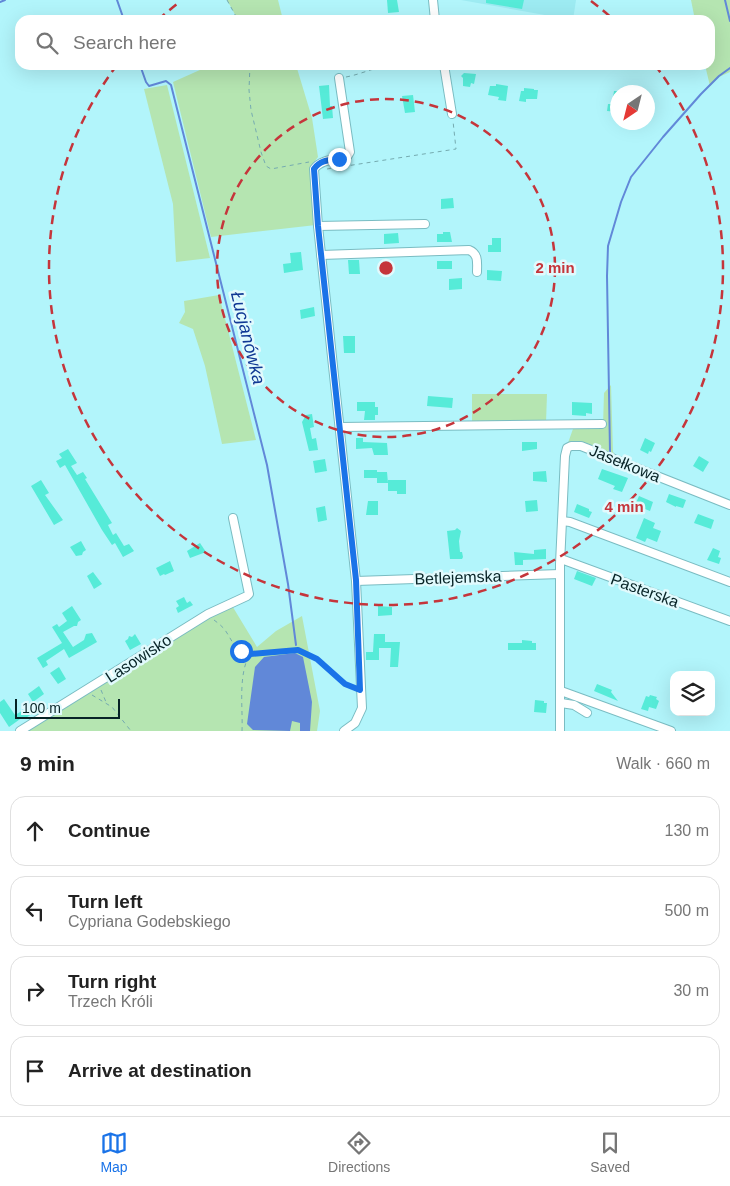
<!DOCTYPE html>
<html lang="en">
<head>
<meta charset="utf-8">
<style>
	body { margin:0; font-family:Helvetica,sans-serif; background:#f6f6f6; color:#222 }
	.controls { position:absolute; right:15px; bottom:15px; display:grid; overflow:hidden; border-radius:10px; box-shadow:0 5px 20px #0002 }
	.controls button { width:45px; height:45px; display:grid; place-items:center; padding:0; border:0; border-bottom:1px solid #e0e0e0; background:#fff; color:#222; font:25px sans-serif }
	.compass { position:absolute; left:610px; top:85px; width:45px; height:45px; border-radius:50%; background:#fff; box-shadow:0 5px 20px #0002; rotate:215deg }
	.scale { position:absolute; left:15px; bottom:12px; width:105px; box-sizing:border-box; padding-left:5px; border:2px solid #072326; border-top:0; font-size:14px; line-height:18px; white-space:nowrap; color:#072326; -webkit-text-stroke:4px #e1fafd; paint-order:stroke }
	.stop { position:absolute; width:15px; height:15px; margin:-11px; border:4px solid #1a73e8; border-radius:50%; background:#fff }
	.stop.end { background:#1a73e8; border-color:#fff; box-shadow:0 1px 5px #0008 }
	.list { margin:0; padding:0; list-style:none }
	h2 { display:flex; justify-content:space-between; align-items:center; height:65px; margin:0; padding:0 20px; font-size:21px }
	h2 small { font-size:16px; font-weight:400; color:#767676 }
	.list li { display:grid; grid-template-columns:32px 1fr auto; gap:15px; align-items:center; box-sizing:border-box; height:70px; margin:0 10px 10px; padding:0 10px; border:1px solid #e0e0e0; border-radius:15px }
	.list b { display:block; font-size:19px; white-space:nowrap }
	.list p { margin:0; font-size:16px; white-space:nowrap; color:#767676 }
	.list em { font-size:16px; font-style:normal; color:#767676 }
	.icon { flex:none; width:28px; height:28px; fill:none; stroke:currentColor; stroke-width:2; stroke-linecap:round; stroke-linejoin:round }
	.map { position:relative; flex:none; width:730px; height:731px; overflow:hidden }
	.search { position:absolute; background:#fff; box-shadow:0 5px 20px #0002; left:15px; right:15px; top:15px; height:55px; display:flex; align-items:center; gap:12px; box-sizing:border-box; padding:0 18px; border-radius:15px; color:#767676; font-size:19px }
	.sheet { height:385px; background:#fff }
	nav { display:flex; justify-content:space-around; align-items:center; box-sizing:border-box; height:70px; border-top:1px solid #e0e0e0; background:#fff; font-size:14px; color:#767676 }
	nav a { display:grid; justify-items:center; gap:2px }
	nav .on { color:#1a73e8 }
	.map>svg:first-child { display:block }
	.built { fill:#9debf2 }
	.green { fill:#b5e5b1 }
	.water { fill:#6188d8 }
	.lines { fill:none; stroke-linecap:round; stroke-linejoin:round }
	.stream { stroke:#6188d8; stroke-width:2 }
	.building { fill:#56ebd8 }
	.minor-casing { stroke:#7abcc2; stroke-width:10 }
	.path { stroke:#75abb0; stroke-width:1; stroke-dasharray:4 4; stroke-linecap:butt }
	.minor { stroke:#fff; stroke-width:8 }
	.route { stroke:#1a73e8; stroke-width:6 }
	.ring { fill:none; stroke:#c5353b; stroke-width:2.5; stroke-dasharray:9 6 }
	.labels { text-anchor:middle; stroke-width:5; stroke-linejoin:round; paint-order:stroke }
	.street-label { font-size:16px; fill:#072326; stroke:#e1fafd }
	.water-label { font-size:18px; font-style:italic; fill:#103894; stroke:#e1fafd }
	.centre { fill:#c5353b; stroke:#e1fafd; stroke-width:2.5 }
	.ring-label { font-size:15px; text-anchor:middle; font-weight:bold; fill:#c5353b; stroke:#e1fafd; stroke-width:5; stroke-linejoin:round; paint-order:stroke }
</style>
</head>
<body>
<div class="map">
<svg width="730" height="731" viewBox="0 0 730 731">
	<rect width="100%" height="100%" fill="#b2f5fb"/>
	<path class="built" d="M461 0H576L573 20Z"/>
	<g class="green">
		<path d="M227 0H278L283 20H238Z"/>
		<path d="M691 0H730V72L719 77 710 86 705 65H710V20H695Z"/>
		<path d="M211 65H296L312 118 318 157 311 166 316 225 211 237 173 82Z"/>
		<path d="M167 85 210 258 176 262 173 204 144 89Z"/>
		<path d="M219 295 256 440 222 444 205 366 193 329 179 323 185 312 184 301Z"/>
		<path d="M611 385 613 452 619 458 574 442 568 443 574 426H603L604 393Z"/>
		<path d="M472 394H547L546 423 472 422Z"/>
		<path d="M231 604 257 647 276 631 302 616 320 711 317 731H25Z"/>
	</g>
	<path class="water" d="M295 653 303 657 312 702 310 731H300V723L292 721 290 731 253 730 247 724 255 667 264 657Z"/>
	<g class="lines">
		<g class="stream">
			<path d="M117 0 124 20"/>
			<path d="M725 0 730 21"/>
			<path d="M0 2 5 0"/>
			<path d="M140 65 146 82 149 86 166 81 171 85 267 465 288 584 296 645"/>
			<path d="M610 452 607 276 608 246 621 202 631 177 663 137 701 94 719 76 730 68"/>
		</g>
	</g>
	<g class="building">
		<path d="M387 0H397L399 12 388 13Z"/>
		<path d="M486 0H524L522 9 486 3Z"/>
		<path d="M464 73 476 74 474 84 471 83 470 87 463 86V78L461 76Z"/>
		<path d="M496 84 508 86 506 101 498 100 499 97 488 95 490 86H496Z"/>
		<path d="M329 85 330 106H332L333 118 323 119 319 86Z"/>
		<path d="M524 88 534 89V90H538L537 99H526V102L519 101 521 91H524Z"/>
		<path d="M614 91H618V112L607 111 608 104H612Z"/>
		<path d="M413 95 415 112 405 113 402 96Z"/>
		<path d="M453 198 454 208 441 209V199Z"/>
		<path d="M443 232H450L452 242H437V234H443Z"/>
		<path d="M398 233 399 243 384 244V234Z"/>
		<path d="M492 238H501V252H488V245H492Z"/>
		<path d="M301 252 303 270 284 273 283 264 291 263 290 253Z"/>
		<path d="M348 260H359L360 274H349Z"/>
		<rect x="437" y="261" width="15" height="8"/>
		<path d="M487 270 502 271 501 281 487 280Z"/>
		<path d="M462 278V289L449 290V279Z"/>
		<path d="M314 307 315 316 301 319 300 310Z"/>
		<path d="M343 336H355V353H344Z"/>
		<path d="M428 396 453 398 452 408 427 406Z"/>
		<path d="M357 402H375V407H378V415H375V420H364L365 411H357Z"/>
		<path d="M572 402 592 403V414L586 413V416L572 415Z"/>
		<path d="M312 414 314 427 310 428 312 439 316 438 318 450 309 451 302 422 306 415Z"/>
		<path d="M356 438H363V442L387 443 388 455H374L372 448 356 449Z"/>
		<path d="M645 438 655 443 651 452 649 451 648 454 640 450Z"/>
		<path d="M522 442H537V449L522 451Z"/>
		<path d="M68 449 77 463 71 466 77 475 83 472 87 478 85 479 112 523 108 525 113 535 116 533 124 546 129 544 134 551 123 557 115 543 112 545 102 530 65 465 60 468 56 461 62 458 59 454Z"/>
		<path d="M699 456 709 462 703 472 693 466Z"/>
		<path d="M325 459 327 471 315 473 313 461Z"/>
		<path d="M602 469 628 478 622 492 613 489 615 486 598 479Z"/>
		<path d="M364 470H377V472H387L388 483H377V478H364Z"/>
		<path d="M546 471 547 482 533 481V472Z"/>
		<path d="M41 480 49 493 45 495 63 520 54 525 31 486Z"/>
		<path d="M388 480H406V494H397V491H388Z"/>
		<path d="M669 494 686 500 683 508 676 506V507L666 502Z"/>
		<path d="M639 496 653 502 650 511 635 505Z"/>
		<path d="M537 500 538 511 526 512 525 501Z"/>
		<path d="M368 501H378V515H366Z"/>
		<path d="M577 504 589 509V511L592 512 589 518 574 512Z"/>
		<path d="M325 506 327 520 318 522 316 508Z"/>
		<path d="M698 514 714 520 711 529 694 523Z"/>
		<path d="M644 518 655 523 653 528 661 531 657 542 647 538 645 542 636 538Z"/>
		<path d="M457 528 461 531 459 541 460 552H462L463 557 462 559H450L447 531 455 530Z"/>
		<path d="M81 541 86 550 83 552 82 555 76 556 70 547Z"/>
		<path d="M200 543 206 552 190 558 187 551Z"/>
		<path d="M713 548 720 551 718 557 721 558 719 564 707 560Z"/>
		<path d="M546 549V559L523 560V565H515L514 552 534 554V550Z"/>
		<path d="M170 561 174 571 165 575 164 574 160 576 156 568Z"/>
		<path d="M577 571 596 578 592 586 574 579Z"/>
		<path d="M93 572 102 584 94 589 87 576Z"/>
		<path d="M184 597 187 603 190 601 193 605 178 613 176 608 179 606 176 601Z"/>
		<path d="M72 606 81 620 78 622 77 626H74L63 632 73 647 84 640 86 634 92 633 97 642 69 658 64 649 46 661 48 665 43 668 37 658 62 643 52 627 57 624 59 627 67 621 62 613Z"/>
		<path d="M378 606 392 607V615L378 616Z"/>
		<path d="M135 634 141 644 130 650 125 641 128 639 129 636 132 637Z"/>
		<path d="M374 634H385V642H400L398 667H390L391 648H379V660H366V652H373Z"/>
		<path d="M522 640 532 641V643H536V650H508V643H522Z"/>
		<path d="M59 667 66 679 58 684 50 673Z"/>
		<path d="M597 684 612 690 611 692 618 701 594 691Z"/>
		<path d="M39 686 44 694 33 702 28 694Z"/>
		<path d="M650 695 657 697 656 699 659 701 656 709 649 707 648 711 641 709 646 696 649 697Z"/>
		<path d="M4 699 15 715 27 708 32 714 24 719 23 717 9 727 0 713V702Z"/>
		<path d="M535 700 544 701V703H547L546 713 534 712Z"/>
	</g>
	<g class="lines">
		<defs>
			<g id="minor">
				<path d="M433 0 435 20"/>
				<path d="M444 65 452 114"/>
				<path d="M339 78 350 152 347 157C335 160 321 159 314 169L318 226 356 581 362 708 355 723 344 731"/>
				<path d="M318 226 425 224"/>
				<path d="M321 255 469 250C479 254 477 263 477 272"/>
				<path d="M340 427 602 424"/>
				<path d="M562 521 570 522 730 582"/>
				<path d="M561 559 730 621"/>
				<path d="M356 581 560 574"/>
				<path d="M561 691 671 731"/>
				<path d="M561 703 574 705 587 713"/>
				<path d="M20 731 208 614 247 596 249 594 233 518"/>
				<path d="M560 731V564L565 456 567 448 571 446H581L730 505"/>
			</g>
		</defs>
		<use href="#minor" class="minor-casing"/>
		<g class="path">
			<path d="M227 0 238 20"/>
			<path d="M250 65 249 90 251 110 261 152 266 166 271 169 309 162"/>
			<path d="M346 77C362 74 375 67 391 65"/>
			<path d="M327 169 456 149 453 121"/>
			<path d="M214 620C218 623 222 626 225 630 230 637 233 645 239 650 256 662 281 644 300 650 322 658 333 680 354 687"/>
			<path d="M242 652 247 659"/>
			<path d="M101 690 106 702"/>
			<path d="M92 695 112 707 131 731"/>
			<path d="M242 731C243 707 238 678 249 655"/>
		</g>
		<use href="#minor" class="minor"/>
	</g>
	<g class="lines">
		<path class="route" d="M241 651 250 654 298 650 317 659 345 684 360 690 356 580 318 226 314 169C320 160 329 160 339 159"/>
	</g>
	<g class="ring">
		<circle cx="386" cy="268" r="169"/>
		<path d="M158 20A337 337 0 0 1 181 1M591 1A337 337 0 0 1 614 20M655 65A337 337 0 1 1 117 65"/>
	</g>
	<g class="labels">
		<g class="street-label">
			<text transform="translate(625 463) rotate(22)" y="6">Jasełkowa</text>
			<text transform="translate(458 577) rotate(-2)" y="6">Betlejemska</text>
			<text transform="translate(645 590) rotate(20)" y="6">Pasterska</text>
			<text transform="translate(138 658) rotate(-33)" y="6">Lasowisko</text>
		</g>
		<g class="water-label">
			<text transform="translate(248 338) rotate(76)" y="6">Łucjanówka</text>
		</g>
	</g>
	<circle cx="386" cy="268" r="8" class="centre"/>
	<g class="ring-label">
		<text x="555" y="273">2 min</text>
		<text x="624" y="512">4 min</text>
	</g>
</svg>
<div class="controls">
<button><svg class="icon" aria-label="layers" viewBox="0 0 24 24"><path d="M12 4l9 5-9 5-9-5zM3 14l9 5 9-5"/></svg></button>
</div>
<svg class="compass" viewBox="-18 -18 36 36"><path d="M0-13l5 13h-10z" fill="#e53935"/><path d="M0 13l5-13h-10z" fill="#767676"/></svg>
<div class="scale">100 m</div>
<div class="stop" style="left:241px;top:651px"></div>
<div class="stop end" style="left:339px;top:159px"></div>
<div class="search"><svg class="icon" aria-label="search" viewBox="0 0 24 24"><circle cx="10" cy="10" r="6"/><path d="M15 15l6 6"/></svg>Search here</div>
</div>
<section class="sheet">
<h2>9 min<small>Walk · 660 m</small></h2>
<ul class="list">
<li><svg class="icon" aria-label="ahead" viewBox="0 0 24 24"><path d="M12 20V5M6 11l6-6 6 6"/></svg><div><b>Continue</b></div><em>130 m</em></li>
<li><svg class="icon" aria-label="left" viewBox="0 0 24 24"><path d="M17 20v-9H6M10 6l-5 5 5 5"/></svg><div><b>Turn left</b><p>Cypriana Godebskiego</p></div><em>500 m</em></li>
<li><svg class="icon" aria-label="right" viewBox="0 0 24 24"><path d="M7 20v-9h11M14 6l5 5-5 5"/></svg><div><b>Turn right</b><p>Trzech Króli</p></div><em>30 m</em></li>
<li><svg class="icon" aria-label="arrive" viewBox="0 0 24 24"><path d="M6 21V4h12l-3 4 3 4H6"/></svg><div><b>Arrive at destination</b></div></li>
</ul>
</section>
<nav>
<a class="on"><svg class="icon" aria-label="map" viewBox="0 0 24 24"><path d="M3 6l6-2 6 2 6-2v14l-6 2-6-2-6 2zM9 4v14M15 6v14"/></svg>Map</a>
<a><svg class="icon" aria-label="directions" viewBox="0 0 24 24"><path d="M12 3l9 9-9 9-9-9zM9 14v-3h6M13 9l2 2-2 2"/></svg>Directions</a>
<a><svg class="icon" aria-label="saved" viewBox="0 0 24 24"><path d="M7 4h10v16l-5-4-5 4z"/></svg>Saved</a>
</nav>
</body>
</html>
